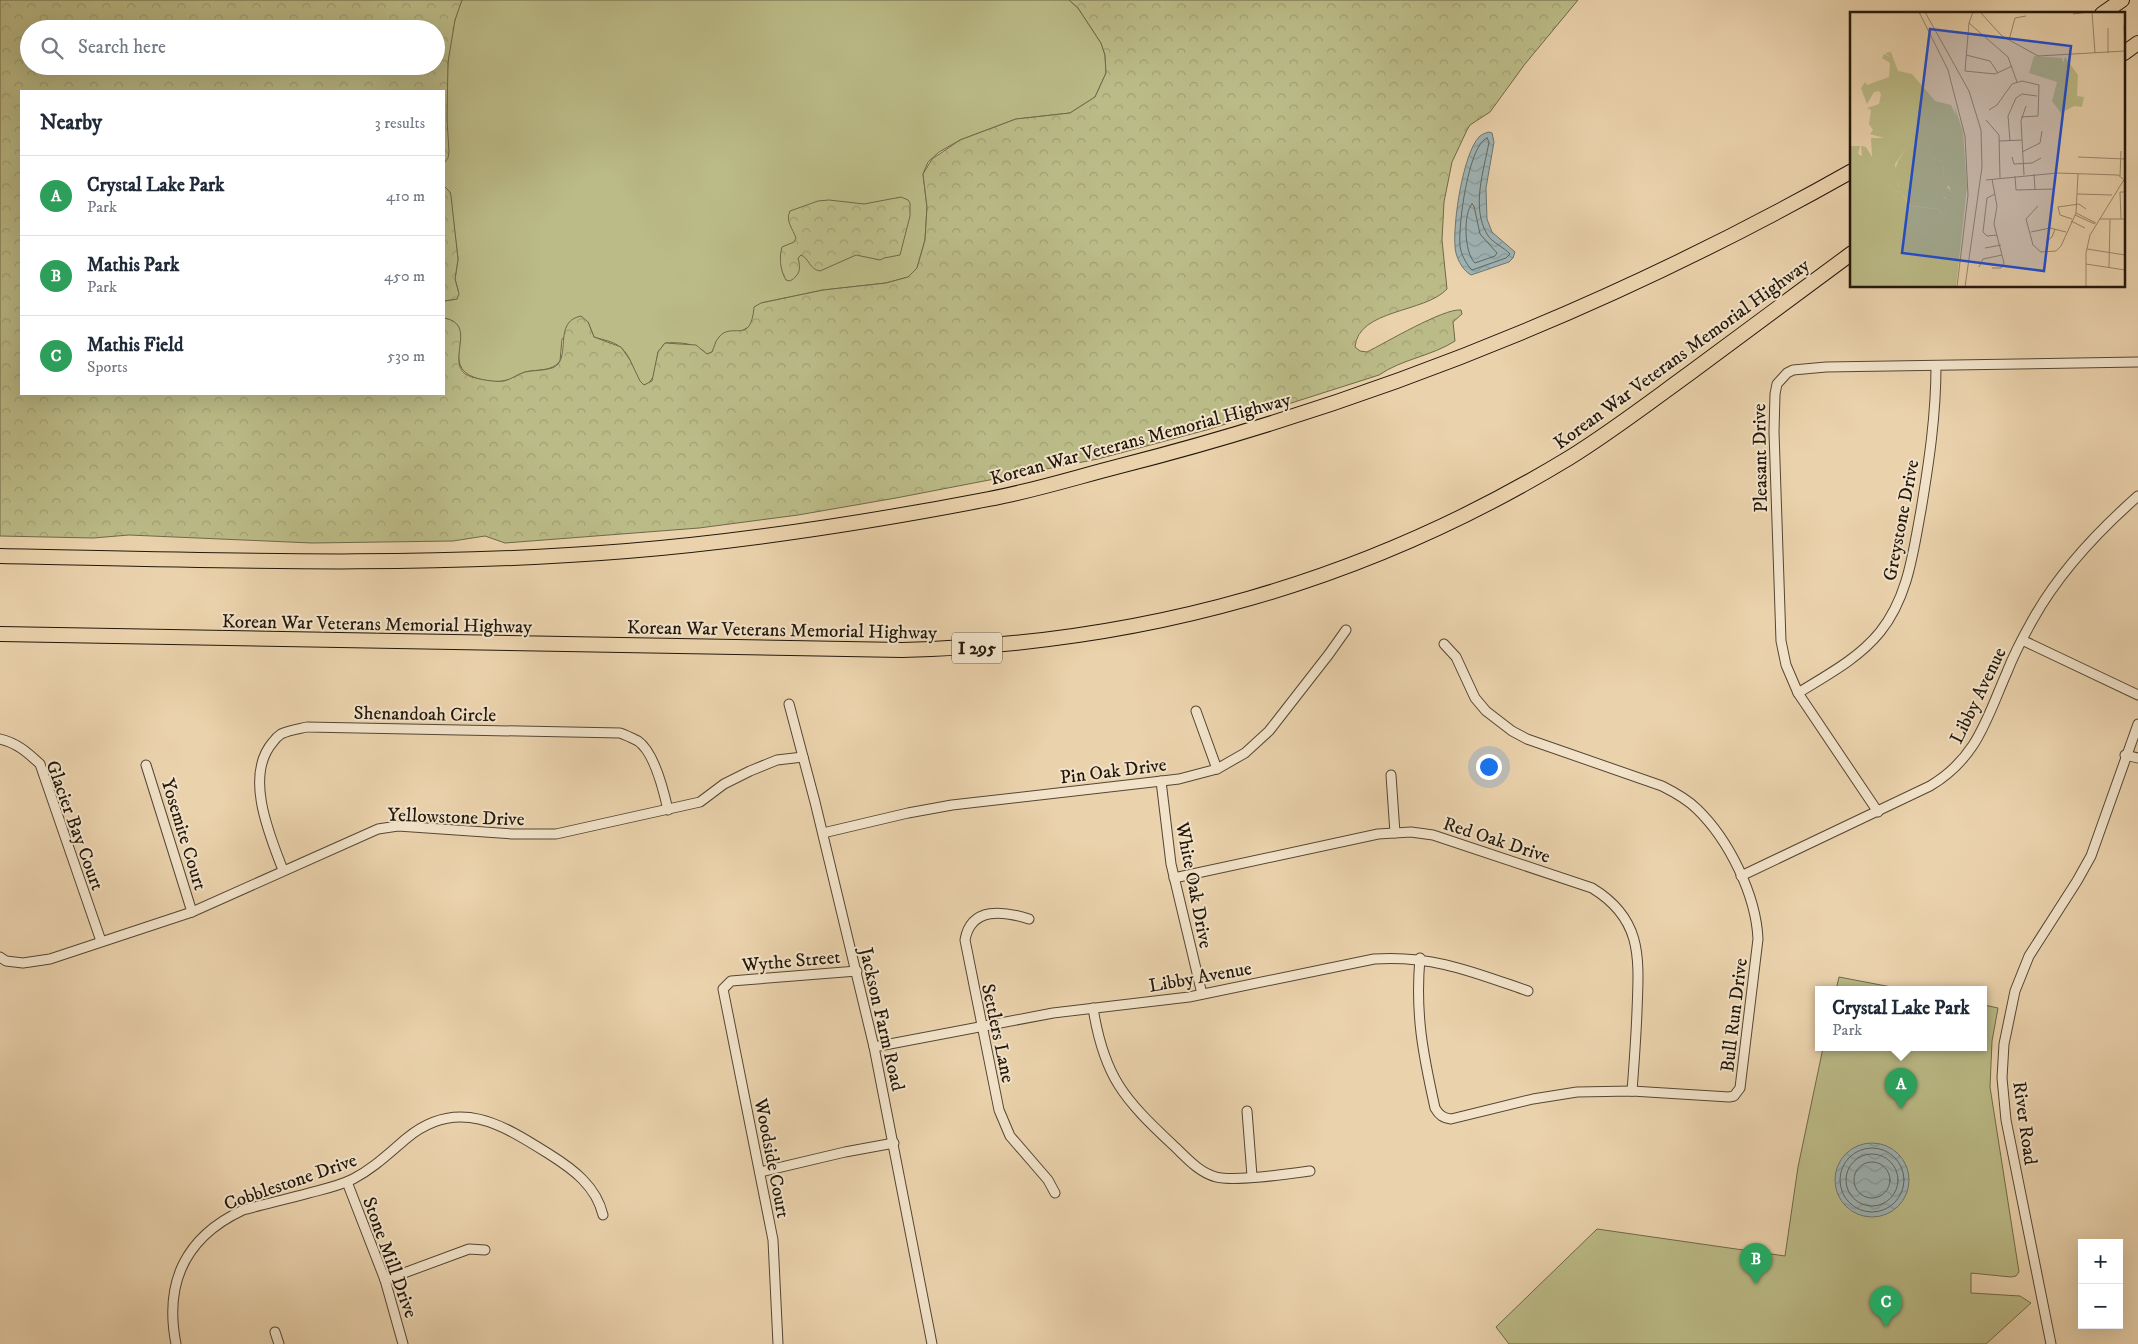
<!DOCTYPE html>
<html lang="en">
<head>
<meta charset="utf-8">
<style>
	body { margin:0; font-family:"IM FELL DW Pica",serif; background:#f2f2f3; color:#1f2937 }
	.controls { position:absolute; right:15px; bottom:15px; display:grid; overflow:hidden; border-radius:0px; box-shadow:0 5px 20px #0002 }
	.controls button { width:45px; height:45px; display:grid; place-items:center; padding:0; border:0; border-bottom:1px solid #e0e1e3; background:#fff; color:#1f2937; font:25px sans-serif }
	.you { position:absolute; left:1488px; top:766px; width:18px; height:18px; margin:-12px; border:4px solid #fff; border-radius:50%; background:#1a73e8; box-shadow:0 0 0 8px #1a73e833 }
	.badge { display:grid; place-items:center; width:32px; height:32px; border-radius:50%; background:#7c3aed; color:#fff; font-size:16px; font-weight:700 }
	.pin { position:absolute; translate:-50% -41px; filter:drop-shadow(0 1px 2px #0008) }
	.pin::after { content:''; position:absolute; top:26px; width:18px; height:15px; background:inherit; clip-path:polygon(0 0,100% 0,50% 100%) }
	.popup { position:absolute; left:1815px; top:986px; width:172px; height:65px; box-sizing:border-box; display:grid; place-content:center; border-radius:0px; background:#fff; filter:drop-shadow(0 1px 4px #0005); font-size:16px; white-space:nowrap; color:#747a83 }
	.popup b { font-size:19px; color:#1f2937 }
	.popup::after { content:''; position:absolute; left:50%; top:100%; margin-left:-10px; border:10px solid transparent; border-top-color:#fff }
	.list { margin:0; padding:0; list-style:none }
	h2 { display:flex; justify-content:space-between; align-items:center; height:65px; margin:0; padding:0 20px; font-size:21px }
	h2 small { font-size:16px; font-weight:400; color:#747a83 }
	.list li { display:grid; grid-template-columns:32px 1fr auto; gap:15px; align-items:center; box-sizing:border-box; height:80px; padding:0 20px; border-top:1px solid #e0e1e3 }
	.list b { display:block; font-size:19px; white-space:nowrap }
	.list p { margin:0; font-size:16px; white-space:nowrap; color:#747a83 }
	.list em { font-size:16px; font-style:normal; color:#747a83 }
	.icon { flex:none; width:28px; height:28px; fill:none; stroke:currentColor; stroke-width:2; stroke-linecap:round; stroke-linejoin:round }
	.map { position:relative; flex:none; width:2138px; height:1344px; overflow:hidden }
	.search { position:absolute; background:#fff; box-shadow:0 5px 20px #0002; left:20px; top:20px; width:425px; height:55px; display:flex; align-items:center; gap:12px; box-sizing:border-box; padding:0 18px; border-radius:28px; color:#747a83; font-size:19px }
	.panel { position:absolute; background:#fff; box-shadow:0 5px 20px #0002; left:20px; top:90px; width:425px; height:305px; border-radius:0px }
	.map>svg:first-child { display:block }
	.green { fill:#bbbb87; stroke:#6f6949 }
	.forest { fill:url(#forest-crowns); stroke:#6f6949; fill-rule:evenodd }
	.water { fill:url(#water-waves); stroke:#6d7572 }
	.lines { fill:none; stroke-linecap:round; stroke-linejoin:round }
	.shore { stroke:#606660; stroke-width:1 }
	.minor-casing { stroke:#554633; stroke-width:11 }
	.highway-casing { stroke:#23170b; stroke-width:16 }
	.minor { stroke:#f1e2c9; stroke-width:9 }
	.highway { stroke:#ead2ac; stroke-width:14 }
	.labels { text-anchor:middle; stroke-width:4; stroke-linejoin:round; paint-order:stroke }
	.shield { fill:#f1e2c9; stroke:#615444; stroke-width:1 }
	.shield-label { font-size:18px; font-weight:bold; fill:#23170b }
	.street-label { font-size:19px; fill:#23170b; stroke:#f1e2c9 }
	.inset-road { fill:none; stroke:#9a876c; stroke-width:1 }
	.view { fill:#1d4ed8; fill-opacity:0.15; stroke:#1d4ed8; stroke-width:2.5 }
	.inset-edge { fill:none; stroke:#23170b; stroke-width:2.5 }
</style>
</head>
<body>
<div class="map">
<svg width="2138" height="1344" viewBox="0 0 2138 1344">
	<defs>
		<pattern id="forest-crowns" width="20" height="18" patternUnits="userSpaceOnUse" patternTransform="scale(1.25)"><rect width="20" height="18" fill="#bbbb87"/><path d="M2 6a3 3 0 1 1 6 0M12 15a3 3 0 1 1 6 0" fill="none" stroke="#a0a073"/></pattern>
		<pattern id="water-waves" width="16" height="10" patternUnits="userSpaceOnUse" patternTransform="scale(1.25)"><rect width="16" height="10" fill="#9eb4b6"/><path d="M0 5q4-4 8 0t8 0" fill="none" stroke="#889a9b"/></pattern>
	</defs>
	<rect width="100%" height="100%" fill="#ead2ac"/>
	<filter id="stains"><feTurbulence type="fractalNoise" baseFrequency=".004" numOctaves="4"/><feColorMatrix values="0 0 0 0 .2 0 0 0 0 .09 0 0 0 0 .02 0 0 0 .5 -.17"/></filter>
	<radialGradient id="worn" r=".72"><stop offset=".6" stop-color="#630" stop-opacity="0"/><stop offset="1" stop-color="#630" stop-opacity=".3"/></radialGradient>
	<g class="green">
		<path d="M462 0H1069L1078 8 1101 43 1105 55 1106 73 1095 97 1070 113 1016 119 960 140 939 152 928 162 923 174 927 207 925 240 917 268 908 277 886 283 823 290 761 303 750 326 714 348 712 352 707 354C695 343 681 342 665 343L658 352 654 376 648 384 643 385C632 375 633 356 620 347 613 341 603 340 594 337L588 322 562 339 560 361C552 372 537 369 525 372 518 374 513 379 507 380 497 383 486 381 476 378 438 366 480 325 444 318V301L457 299 458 290 455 279 458 259 450 192 444 186V163C452 154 447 145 447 134 447 90 444 41 462 0Z"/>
		<path d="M1839 977 1907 990H1836Z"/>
		<path d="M1984 1005 1998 1008 1992 1041 1990 1087 2019 1272 2016 1276 2011 1277 1971 1273V1293L2020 1296 2031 1303 1986 1344H1509L1496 1327 1597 1229 1785 1256 1798 1167 1823 1048H1984Z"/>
	</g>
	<g class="forest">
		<path d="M0 0H462L455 20 448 62 447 119 449 152 448 158 444 163V91H21V394H444V318C477 324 448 358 464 373 469 377 479 379 485 380 492 381 498 382 504 381 512 379 518 374 525 372 534 370 543 371 552 368 555 367 559 364 560 361 567 346 557 321 581 316L588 322 594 337 621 347 630 360 640 381 644 385 652 381 658 352 665 343 696 345 707 354 712 352C714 348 715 341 719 337 732 321 751 346 754 307L761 303 823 290 886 283 908 277 917 268 925 240 927 207 923 174 932 159 960 140 1016 119 1070 113 1095 97 1106 73 1105 55 1101 43 1078 8 1069 0H1578L1525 64 1490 112 1470 125 1467 130 1452 162 1444 202 1442 240 1447 289C1425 313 1358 309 1355 347L1360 351 1367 352C1385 343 1444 308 1461 310L1462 314 1453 322 1455 341C1432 356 1402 359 1379 375L1210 429 1098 459 896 498 798 515 699 528 505 543 485 536 453 541 312 543 129 535 93 538 0 536ZM29 29H436V66H29Z"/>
		<path d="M444 186 450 192 451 196 458 259 455 279 459 294 457 299 444 301Z"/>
		<path d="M901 197 908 200 910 203V216L900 255 884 258 880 260 856 255 820 271C809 269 809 258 801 255L798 258C801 269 800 275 790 281L786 280C780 270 779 257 782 247L794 242 796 238C793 229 785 221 790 211L818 201 829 200 864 204Z"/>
	</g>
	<g class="water">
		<path d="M1489 132 1492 133 1494 142 1486 188 1487 219 1492 232 1515 252 1513 258 1509 262 1471 275C1462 270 1455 256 1455 246 1453 222 1463 154 1479 137 1482 134 1485 133 1489 132Z"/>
		<circle cx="1872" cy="1180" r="37"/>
	</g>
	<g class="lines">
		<g class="shore">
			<path d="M1487 138 1489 142C1484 170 1471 207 1487 234 1492 243 1504 247 1510 254L1506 258 1472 270C1466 264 1461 254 1460 246 1458 227 1468 145 1487 138Z"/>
			<path d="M1472 204 1474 206 1480 234 1497 253 1495 256 1475 263C1464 253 1463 213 1472 204Z"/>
			<circle cx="1872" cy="1180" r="32"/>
			<circle cx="1872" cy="1180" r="26"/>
			<circle cx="1872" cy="1180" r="18"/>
		</g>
		<defs>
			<g id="minor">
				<path d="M2022 640 2138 695"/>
				<path d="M1798 693C1827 675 1858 659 1880 632 1908 597 1913 553 1921 510 1929 462 1936 415 1936 366"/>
				<path d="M789 704 815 802 874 1047 932 1344"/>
				<path d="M1196 711 1217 769"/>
				<path d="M0 739C17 743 27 752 40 764L101 941"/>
				<path d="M2125 755 2138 758"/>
				<path d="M146 765 192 912"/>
				<path d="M1391 775 1395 833"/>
				<path d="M1161 781 1171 864 1202 994"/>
				<path d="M1878 812 1798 693 1786 665 1781 641 1774 432 1775 394 1777 384 1787 373 1793 370 1826 367 2138 362"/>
				<path d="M823 833 908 813 952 805 1179 779 1217 769 1245 753 1269 731 1329 654 1346 630"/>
				<path d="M283 870C269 834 244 775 273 742 275 739 278 736 281 734 289 730 298 729 307 727L620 733C626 735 632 738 638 741 654 752 664 792 668 810"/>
				<path d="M1741 876 1930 786C1977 758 1986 720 2007 672 2014 654 2023 637 2032 621 2059 572 2097 532 2138 496"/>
				<path d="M1174 878 1378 834 1411 832 1433 835 1592 888C1643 919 1639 958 1637 1011 1636 1038 1634 1065 1632 1091"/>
				<path d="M1029 919C1004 911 971 906 965 940L999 1110 1010 1136 1048 1180 1055 1193"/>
				<path d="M0 957 6 961 23 963 50 959 192 912 378 829 398 826 512 834H556L700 802 724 784 750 771 777 760 803 757"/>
				<path d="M1420 958C1415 1014 1423 1054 1435 1108 1439 1115 1443 1118 1451 1119L1533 1099 1577 1092 1632 1091 1729 1097 1734 1096 1740 1088 1758 939C1756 895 1729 840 1697 809 1687 799 1674 792 1662 786L1527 739 1512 731 1486 711 1475 698 1456 657 1444 644"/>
				<path d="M1093 1008C1104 1077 1124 1099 1173 1145 1186 1157 1198 1172 1216 1177 1235 1182 1288 1174 1310 1171"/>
				<path d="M874 1047 1053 1013 1189 997 1374 959C1433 955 1473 972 1528 991"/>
				<path d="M1247 1111 1252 1176"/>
				<path d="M760 1172 845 1152 894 1143"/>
				<path d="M347 1182 385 1280 403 1344"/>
				<path d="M385 1280 469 1249 485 1250"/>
				<path d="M275 1332 279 1344"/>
				<path d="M176 1344C164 1283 185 1237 243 1210 265 1204 287 1199 309 1193 324 1189 339 1186 353 1179 374 1168 389 1153 407 1138 458 1096 503 1125 549 1154 573 1169 596 1186 603 1215"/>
				<path d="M778 1344 773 1240 723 989 731 981 857 971"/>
				<path d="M2051 1344 2006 1120 2002 1078 2004 1044 2015 991 2029 956 2077 881 2091 856 2138 724"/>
			</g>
			<g id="highway">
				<path d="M2102 14 2122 0"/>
				<path d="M2124 53 2138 43"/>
				<path d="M0 556C209 560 418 568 627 551 748 541 870 522 989 499 1033 491 1077 477 1120 466 1376 401 1622 301 1852 171"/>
				<path d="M0 634 902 650C1143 644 1363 583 1569 458 1611 432 1650 402 1690 373 1744 333 1798 293 1852 253"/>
			</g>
		</defs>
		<use href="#minor" class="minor-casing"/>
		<use href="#highway" class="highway-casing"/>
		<use href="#minor" class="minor"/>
		<use href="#highway" class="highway"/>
	</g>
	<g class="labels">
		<rect class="shield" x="952" y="632.5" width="50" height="31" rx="4"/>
		<g class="shield-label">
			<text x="977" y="654">I 295</text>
		</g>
		<g class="street-label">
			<text transform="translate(1681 353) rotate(-36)" y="7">Korean War Veterans Memorial Highway</text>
			<text transform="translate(1140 438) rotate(-15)" y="7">Korean War Veterans Memorial Highway</text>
			<text transform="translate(1759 458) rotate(-91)" y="7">Pleasant Drive</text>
			<text transform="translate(1900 520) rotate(-79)" y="7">Greystone Drive</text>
			<text transform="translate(377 623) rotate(1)" y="7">Korean War Veterans Memorial Highway</text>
			<text transform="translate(782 629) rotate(1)" y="7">Korean War Veterans Memorial Highway</text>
			<text transform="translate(1977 695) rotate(-64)" y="7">Libby Avenue</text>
			<text transform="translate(425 713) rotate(1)" y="7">Shenandoah Circle</text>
			<text transform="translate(1113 770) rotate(-7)" y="7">Pin Oak Drive</text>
			<text transform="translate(456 816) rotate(2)" y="7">Yellowstone Drive</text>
			<text transform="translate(76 825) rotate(70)" y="7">Glacier Bay Court</text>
			<text transform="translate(185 834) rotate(73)" y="7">Yosemite Court</text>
			<text transform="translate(1497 839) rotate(18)" y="7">Red Oak Drive</text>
			<text transform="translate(1195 885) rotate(79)" y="7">White Oak Drive</text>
			<text transform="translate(791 960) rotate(-5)" y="7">Wythe Street</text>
			<text transform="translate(1200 976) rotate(-10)" y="7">Libby Avenue</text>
			<text transform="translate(1733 1015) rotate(-83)" y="7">Bull Run Drive</text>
			<text transform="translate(883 1019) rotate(77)" y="7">Jackson Farm Road</text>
			<text transform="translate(999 1033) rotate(78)" y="7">Settlers Lane</text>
			<text transform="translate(2026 1123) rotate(82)" y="7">River Road</text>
			<text transform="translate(773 1158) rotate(79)" y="7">Woodside Court</text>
			<text transform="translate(290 1181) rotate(-19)" y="7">Cobblestone Drive</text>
			<text transform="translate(391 1257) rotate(70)" y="7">Stone Mill Drive</text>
		</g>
	</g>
	<g transform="translate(1850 12)">
		<rect width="275" height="275" fill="#ead2ac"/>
		<path d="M184 44 212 46 213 51 215 45 228 63 227 84 234 85 232 95 224 94 211 101 202 89 207 70 179 61ZM75 126 81 146 93 150 94 165 99 172 97 176 101 178 93 185 98 188V197L90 202 89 197 61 194 50 179 44 180 49 174 45 158 48 149 56 136Z" fill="#bbbb87"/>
		<path d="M41 40 48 59 62 62 85 89 101 93 106 103 104 92 113 120 117 175 106 275H0V134H10L8 142 12 144 11 134 16 135 22 145 21 126H34L20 122 23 118 19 112 21 98 17 96 29 92 31 82 29 79 24 80 17 92 11 76 15 70 17 73 39 65 40 51 32 46 34 42 40 45 35 41ZM75 126 81 146 93 150 94 165 101 178 93 184 98 188V197L90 202 89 197 60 194 50 179 44 180 49 176 45 152 56 136Z" fill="#bbbb87" fill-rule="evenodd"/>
		<path class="inset-road" d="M69 0 98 58 115 124 118 183 107 275M75 0 119 79 131 118 132 155 115 275M123 0 119 11 115 59 145 62 162 54M130 0 152 24 188 44 275 39M242 0 245 41M223 2 239 0M119 11 158 45 167 70M274 13 275 37M258 16V41M159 28 165 6 176 4M116 43 140 49 148 61M139 98 147 93 162 72 172 69 189 73 188 104 171 105M136 108 149 123 150 166M149 129 172 128M160 129 158 104 166 86 172 82 187 84M172 140 190 131 192 119M162 145 164 152 182 151 191 146M228 145 275 147M184 162 185 177M174 163 171 109 176 94M165 164 166 178 205 177M270 164 271 139M142 167 147 194 144 212 154 251 151 256H142M136 168 207 161 268 163 273 167M145 182 137 186 133 220 137 224 147 223M227 182 262 183M188 194 176 207 183 233 191 240 206 239 211 234 226 201 228 162M226 201 246 211M225 203 245 212M222 207 210 203 208 195 229 192 236 197M250 207H275M271 207 270 180H275M221 209 235 216M181 220 200 216 216 220M196 230 202 225 205 217M135 236 151 233M237 237 275 243M236 252 275 258M129 255 133 247 152 243M259 255 260 207M236 275V241L240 223 275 166"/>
		<path class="view" d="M80 17 221 34 194 259 52 241Z"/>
		<rect width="275" height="275" class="inset-edge"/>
	</g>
	<rect width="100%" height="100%" filter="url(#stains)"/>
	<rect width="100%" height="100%" fill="url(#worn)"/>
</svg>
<div class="controls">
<button>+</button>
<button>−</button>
</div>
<div class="you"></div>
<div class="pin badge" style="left:1901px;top:1109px;background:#2e9e5b">A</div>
<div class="popup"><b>Crystal Lake Park</b>Park</div>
<div class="pin badge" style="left:1756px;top:1284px;background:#2e9e5b">B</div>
<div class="pin badge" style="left:1886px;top:1327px;background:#2e9e5b">C</div>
<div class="search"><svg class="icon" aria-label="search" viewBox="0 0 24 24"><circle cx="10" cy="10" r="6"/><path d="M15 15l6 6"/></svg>Search here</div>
<section class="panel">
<h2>Nearby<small>3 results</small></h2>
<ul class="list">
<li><span class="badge" style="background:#2e9e5b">A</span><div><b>Crystal Lake Park</b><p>Park</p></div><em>410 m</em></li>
<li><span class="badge" style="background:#2e9e5b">B</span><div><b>Mathis Park</b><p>Park</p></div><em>450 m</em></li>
<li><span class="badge" style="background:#2e9e5b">C</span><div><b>Mathis Field</b><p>Sports</p></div><em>530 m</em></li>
</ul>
</section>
</div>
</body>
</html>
